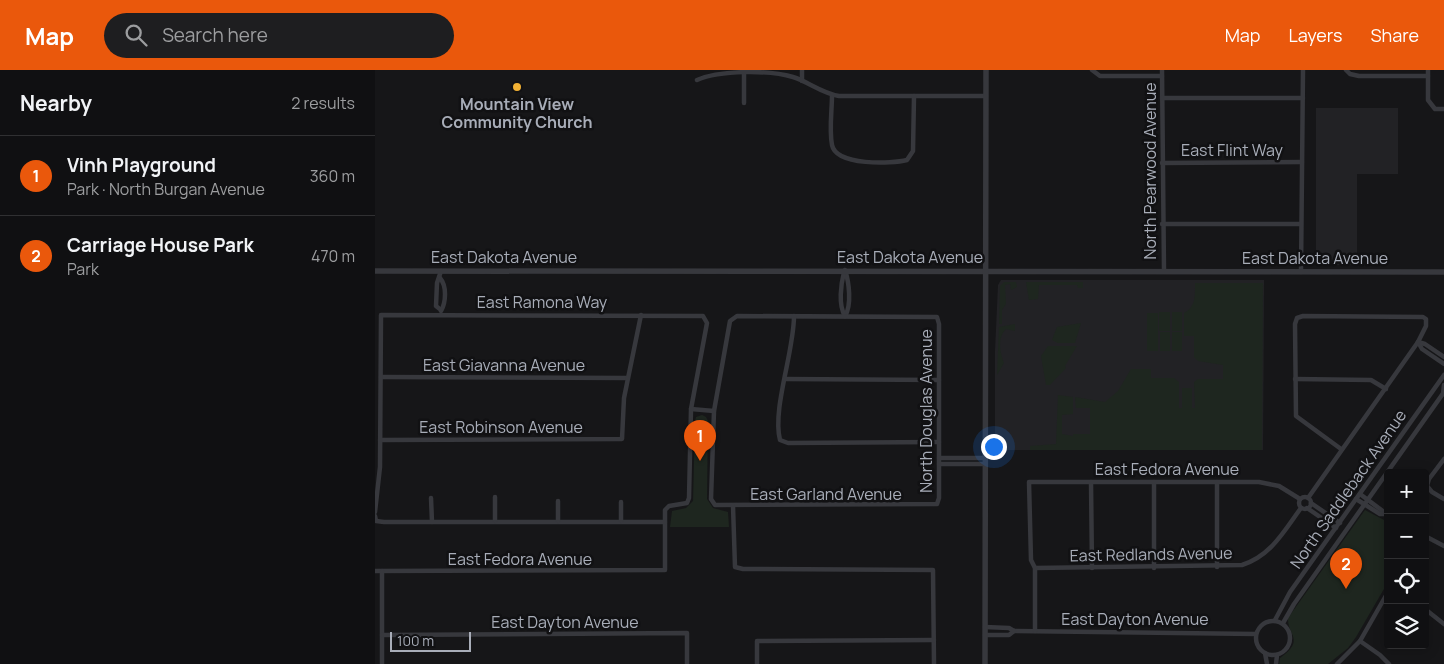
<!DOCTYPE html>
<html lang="en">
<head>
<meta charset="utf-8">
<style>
	body { margin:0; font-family:Manrope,sans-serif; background:#1e1e20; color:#f1f3f6 }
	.controls { position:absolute; right:15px; bottom:15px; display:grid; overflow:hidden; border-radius:5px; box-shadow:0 2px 12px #0003 }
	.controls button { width:45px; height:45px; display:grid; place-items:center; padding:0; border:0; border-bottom:1px solid #303032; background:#101012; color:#f1f3f6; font:25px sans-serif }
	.scale { position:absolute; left:15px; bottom:12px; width:81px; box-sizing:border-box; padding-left:5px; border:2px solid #a8adb8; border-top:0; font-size:14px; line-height:18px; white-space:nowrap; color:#a8adb8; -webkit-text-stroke:4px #111113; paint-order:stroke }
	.you { position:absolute; left:618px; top:376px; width:18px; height:18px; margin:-12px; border:4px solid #fff; border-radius:50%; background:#1a73e8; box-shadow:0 0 0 8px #1a73e833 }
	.badge { display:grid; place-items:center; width:32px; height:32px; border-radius:50%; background:#ea580c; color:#fff; font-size:16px; font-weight:700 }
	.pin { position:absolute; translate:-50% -41px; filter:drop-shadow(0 1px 2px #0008) }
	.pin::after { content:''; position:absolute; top:26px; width:18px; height:15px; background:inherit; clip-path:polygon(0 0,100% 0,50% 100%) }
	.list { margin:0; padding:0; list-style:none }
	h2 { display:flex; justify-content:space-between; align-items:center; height:65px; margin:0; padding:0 20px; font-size:21px }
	h2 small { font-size:16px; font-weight:400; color:#9c9d9f }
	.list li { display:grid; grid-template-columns:32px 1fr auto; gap:15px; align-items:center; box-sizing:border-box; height:80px; padding:0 20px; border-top:1px solid #303032 }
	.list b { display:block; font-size:19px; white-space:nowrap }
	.list p { margin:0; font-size:16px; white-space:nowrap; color:#9c9d9f }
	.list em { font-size:16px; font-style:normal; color:#9c9d9f }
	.icon { flex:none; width:28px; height:28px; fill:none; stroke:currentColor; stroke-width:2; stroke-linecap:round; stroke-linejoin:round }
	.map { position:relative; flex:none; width:1069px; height:594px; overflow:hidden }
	header { display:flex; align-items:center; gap:30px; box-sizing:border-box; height:70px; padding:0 25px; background:#ea580c; color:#fff }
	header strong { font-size:24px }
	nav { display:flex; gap:28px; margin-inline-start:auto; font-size:18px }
	.search { width:350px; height:45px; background:#1e1e20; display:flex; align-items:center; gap:12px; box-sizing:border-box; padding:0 18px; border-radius:28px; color:#9c9d9f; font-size:19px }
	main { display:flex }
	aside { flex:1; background:#101012 }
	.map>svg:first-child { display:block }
	.built { fill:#222225 }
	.green { fill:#1e261f }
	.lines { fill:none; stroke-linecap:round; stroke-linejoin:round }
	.minor { stroke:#37383d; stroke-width:4.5 }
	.tertiary { stroke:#37383d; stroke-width:5.5 }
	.poi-dot { fill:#f2b134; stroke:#111113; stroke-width:2 }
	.labels { text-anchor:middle; stroke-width:5; stroke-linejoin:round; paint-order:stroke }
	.poi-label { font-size:16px; font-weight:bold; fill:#a8adb8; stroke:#111113 }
	.street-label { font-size:16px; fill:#a8adb8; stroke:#111113 }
</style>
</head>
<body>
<header>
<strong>Map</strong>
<div class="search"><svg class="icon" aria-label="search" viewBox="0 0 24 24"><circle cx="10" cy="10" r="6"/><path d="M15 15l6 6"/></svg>Search here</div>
<nav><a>Map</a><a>Layers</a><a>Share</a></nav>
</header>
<main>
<aside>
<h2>Nearby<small>2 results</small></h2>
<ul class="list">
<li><span class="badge">1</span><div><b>Vinh Playground</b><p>Park · North Burgan Avenue</p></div><em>360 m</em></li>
<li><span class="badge">2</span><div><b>Carriage House Park</b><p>Park</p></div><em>470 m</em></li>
</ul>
</aside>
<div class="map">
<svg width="1069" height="594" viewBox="0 0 1069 594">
	<rect width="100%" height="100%" fill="#161618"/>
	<g class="built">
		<path d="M941 38H1023V104H982V195H941Z"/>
		<path d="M626 210H889L888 380H620V281L623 215Z"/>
	</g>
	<g class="green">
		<path d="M629 212H641L642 217 636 220 635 214 630 215 631 234 627 240V254H624L625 216Z"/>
		<path d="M651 212H708V218H703L702 215H664L663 229 654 230Z"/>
		<path d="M820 213H888L887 380H655V376L681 374 683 325 698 327V344L687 345V364L698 366V364H715V338H701L700 327 730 332 743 321 756 299H776V308H799L804 312V338H807V318H817V338H820L819 312 823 309H848V295L823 291 819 287V266H809V243C821 237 820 225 820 213Z"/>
		<rect x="784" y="242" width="11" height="19"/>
		<rect x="797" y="242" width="10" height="19"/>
		<rect x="772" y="243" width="11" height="38"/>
		<path d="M706 253 700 273H683L677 270 682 257Z"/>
		<path d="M640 254V261L631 259C622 268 625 282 629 293L622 305 624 257Z"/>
		<rect x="785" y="262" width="10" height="19"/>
		<rect x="797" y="262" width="10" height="19"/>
		<path d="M673 276H702L690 296 691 298 675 315H671L666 286Z"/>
		<path d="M327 345 331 347 333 351 332 429 338 438 353 442 354 457H295L297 441 311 438 318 431 320 351 321 347Z"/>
		<path d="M990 440 1013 452V512L981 567 973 578 953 594H904L905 588C931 570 912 565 913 548Z"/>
	</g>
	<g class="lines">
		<g class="minor">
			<path d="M427 0V11"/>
			<path d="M717 0 725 6H787"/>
			<path d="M787 0 789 201"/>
			<path d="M971 0 975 4 984 6H1053"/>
			<path d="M1053 0V30L1060 39H1069"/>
			<path d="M369 3V33"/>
			<path d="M322 10C345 0 394 0 418 7 434 12 446 23 464 26H611"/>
			<path d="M457 25C457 40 454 60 457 75 461 96 517 94 532 90L538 81 539 26"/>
			<path d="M787 28H928"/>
			<path d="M787 93 927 92"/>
			<path d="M787 154H926"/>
			<path d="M470 200C474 212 477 235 470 246"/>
			<path d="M66 201 62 213 61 236 66 240"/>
			<path d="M469 202C466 214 463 235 470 246"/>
			<path d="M926 202 928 0"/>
			<path d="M65 208C72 216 71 232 66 241"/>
			<path d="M362 246 562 247 564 254V428L562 434 340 435 336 429 339 341 355 251Z"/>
			<path d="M419 246C419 282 397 339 405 370L413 373 564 372"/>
			<path d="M1043 272 1047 279 1069 294"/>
			<path d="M1043 272 1050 274 1069 287"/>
			<path d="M6 307 253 308"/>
			<path d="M410 309 564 310"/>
			<path d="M920 309 996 310 1011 319"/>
			<path d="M1068 324 1069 315"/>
			<path d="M316 339 339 341"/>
			<path d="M5 370 247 369 249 328 266 245"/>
			<path d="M564 388H610"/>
			<path d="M1069 389 1054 409 1052 416 1057 422 1069 429"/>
			<path d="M564 394H610"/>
			<path d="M716 412 717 498"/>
			<path d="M779 412V498"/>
			<path d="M985 424 1013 445"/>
			<circle cx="930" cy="433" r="6"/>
			<path d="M56 428 57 452"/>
			<path d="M933 428 1043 272 1051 256V249L1048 247 928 246 922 248 920 254 921 346 966 379"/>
			<path d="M981 429 1005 444H1011"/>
			<path d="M936 433 965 453"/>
			<path d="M358 436 360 497 368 499 558 500 559 594"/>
			<path d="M932 438 961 458"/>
			<path d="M0 442 5 397 6 245 328 246 332 253 316 339 314 428 312 433 294 436 290 440V500L0 501"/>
			<path d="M0 446 1 451 9 452H290"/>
			<path d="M120 451V427"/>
			<path d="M183 451V431"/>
			<path d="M246 451V432"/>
			<path d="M1050 466 1069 476"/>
			<path d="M842 497V412"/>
			<path d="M660 498 867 495C896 486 909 461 926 438"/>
			<path d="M7 501V594"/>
			<path d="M1050 539 1069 554"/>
			<path d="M900 550 915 522 1069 305"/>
			<circle cx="898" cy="568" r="17"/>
			<path d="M908 553 919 534 1069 322"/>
			<path d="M610 557 634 558 639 561 881 564"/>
			<path d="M660 561V498L656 490 654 412H884L904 416 925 429"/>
			<path d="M7 565 312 563V594"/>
			<path d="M610 565H634L639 561"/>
			<path d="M985 571 1005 585 1014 594"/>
			<path d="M890 583 892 594"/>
			<path d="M382 594V571L559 570"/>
			<path d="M901 594 902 585"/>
			<path d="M962 594 985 571 1013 522"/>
		</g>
		<g class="tertiary">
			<path d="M0 201 1069 202"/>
			<path d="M610 594 611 0"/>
		</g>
	</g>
	<circle class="poi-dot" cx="142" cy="17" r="5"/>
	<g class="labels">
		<g class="poi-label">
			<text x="142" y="40">Mountain View<tspan x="142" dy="18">Community Church</tspan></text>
		</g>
		<g class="street-label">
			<text x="857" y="86">East Flint Way</text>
			<text transform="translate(775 101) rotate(-90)" y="6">North Pearwood Avenue</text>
			<text x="129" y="193">East Dakota Avenue</text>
			<text x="535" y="193">East Dakota Avenue</text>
			<text x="940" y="194">East Dakota Avenue</text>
			<text x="167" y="238">East Ramona Way</text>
			<text x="129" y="301">East Giavanna Avenue</text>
			<text transform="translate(551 341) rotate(-90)" y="6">North Douglas Avenue</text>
			<text x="126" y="363">East Robinson Avenue</text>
			<text x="792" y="405">East Fedora Avenue</text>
			<text transform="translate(973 419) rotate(-55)" y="6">North Saddleback Avenue</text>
			<text x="451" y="430">East Garland Avenue</text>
			<text transform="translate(776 484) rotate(-1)" y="6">East Redlands Avenue</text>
			<text x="145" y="495">East Fedora Avenue</text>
			<text x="760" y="555">East Dayton Avenue</text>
			<text x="190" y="558">East Dayton Avenue</text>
		</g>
	</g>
</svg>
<div class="controls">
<button>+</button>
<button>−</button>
<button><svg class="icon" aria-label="locate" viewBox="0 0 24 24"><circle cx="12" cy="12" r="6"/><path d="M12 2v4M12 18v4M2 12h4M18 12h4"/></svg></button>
<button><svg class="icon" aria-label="layers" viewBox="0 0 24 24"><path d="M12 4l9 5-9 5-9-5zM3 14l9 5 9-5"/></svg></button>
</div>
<div class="scale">100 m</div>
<div class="you"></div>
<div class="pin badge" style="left:325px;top:391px">1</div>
<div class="pin badge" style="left:971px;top:519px">2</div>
</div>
</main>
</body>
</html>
